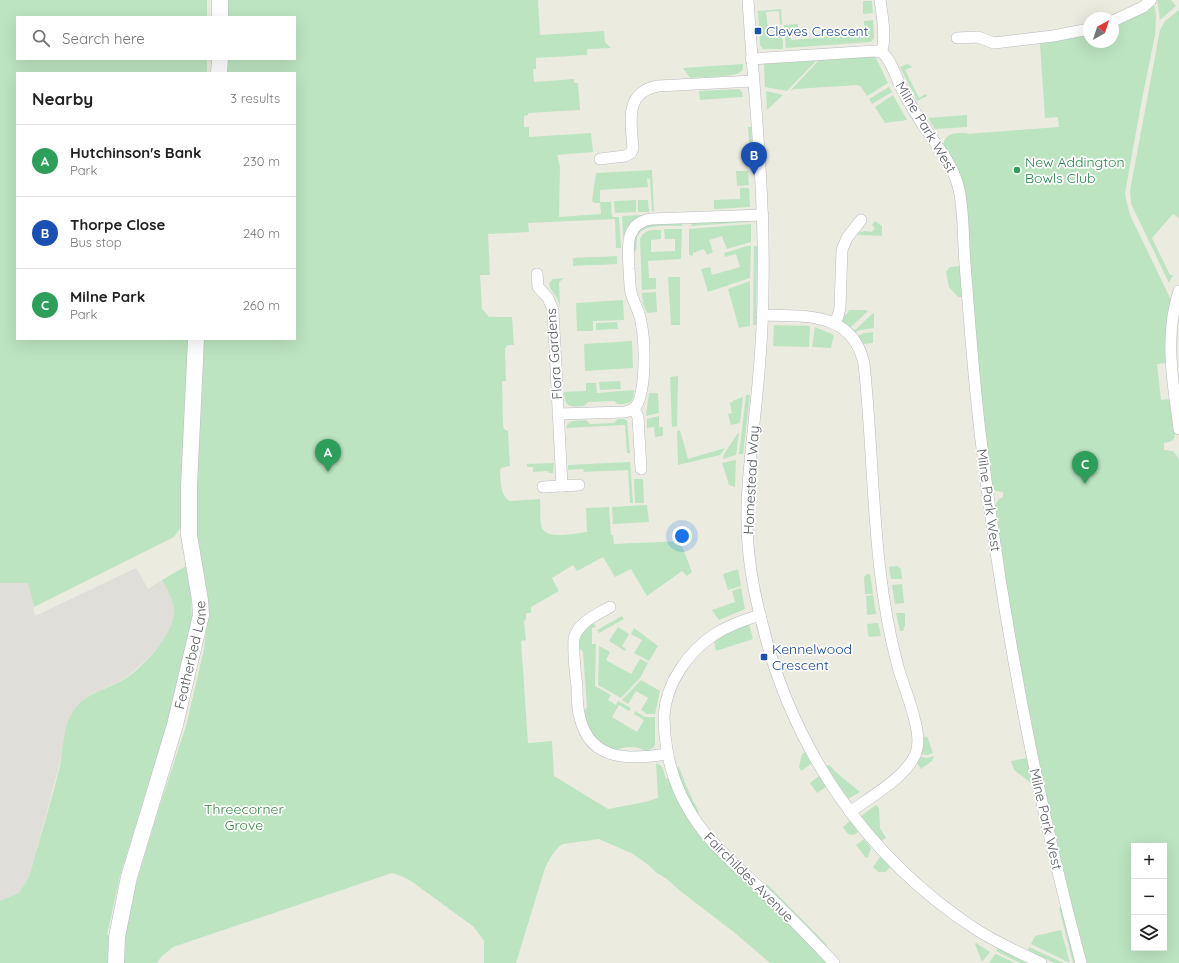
<!DOCTYPE html>
<html lang="en">
<head>
<meta charset="utf-8">
<style>
	body { margin:0; font-family:Quicksand,sans-serif; background:#f6f6f6; color:#222 }
	.controls { position:absolute; right:12px; bottom:12px; display:grid; overflow:hidden; border-radius:0px; box-shadow:0 4px 16px #0002 }
	.controls button { width:36px; height:36px; display:grid; place-items:center; padding:0; border:0; border-bottom:1px solid #e0e0e0; background:#fff; color:#222; font:20px sans-serif }
	.compass { position:absolute; left:1083px; top:12px; width:36px; height:36px; border-radius:50%; background:#fff; box-shadow:0 4px 16px #0002; rotate:39deg }
	.you { position:absolute; left:682px; top:536px; width:14px; height:14px; margin:-10px; border:3px solid #fff; border-radius:50%; background:#1a73e8; box-shadow:0 0 0 6px #1a73e833 }
	.badge { display:grid; place-items:center; width:26px; height:26px; border-radius:50%; background:#e5522d; color:#fff; font-size:13px; font-weight:700 }
	.pin { position:absolute; translate:-50% -33px; filter:drop-shadow(0 1px 2px #0008) }
	.pin::after { content:''; position:absolute; top:21px; width:14px; height:12px; background:inherit; clip-path:polygon(0 0,100% 0,50% 100%) }
	.list { margin:0; padding:0; list-style:none }
	h2 { display:flex; justify-content:space-between; align-items:center; height:52px; margin:0; padding:0 16px; font-size:17px }
	h2 small { font-size:13px; font-weight:400; color:#767676 }
	.list li { display:grid; grid-template-columns:26px 1fr auto; gap:12px; align-items:center; box-sizing:border-box; height:72px; padding:0 16px; border-top:1px solid #e0e0e0 }
	.list b { display:block; font-size:15px; white-space:nowrap }
	.list p { margin:0; font-size:13px; white-space:nowrap; color:#767676 }
	.list em { font-size:13px; font-style:normal; color:#767676 }
	.icon { flex:none; width:22px; height:22px; fill:none; stroke:currentColor; stroke-width:2; stroke-linecap:round; stroke-linejoin:round }
	.map { position:relative; flex:none; width:1179px; height:963px; overflow:hidden }
	.search { position:absolute; background:#fff; box-shadow:0 4px 16px #0002; left:16px; top:16px; width:280px; height:44px; display:flex; align-items:center; gap:10px; box-sizing:border-box; padding:0 14px; border-radius:0px; color:#767676; font-size:15px }
	.panel { position:absolute; background:#fff; box-shadow:0 4px 16px #0002; left:16px; top:72px; width:280px; height:268px; border-radius:0px }
	.map>svg:first-child { display:block }
	.industrial { fill:#dfded8 }
	.green { fill:#bce4c1; fill-rule:evenodd }
	.lines { fill:none; stroke-linecap:round; stroke-linejoin:round }
	.street-casing { stroke:#b8babf; stroke-width:12 }
	.secondary-casing { stroke:#b9bbc2; stroke-width:17 }
	.street { stroke:#fff; stroke-width:11 }
	.secondary { stroke:#fff; stroke-width:16 }
	.transit-dot { fill:#1a4fb4; stroke:#fff; stroke-width:1.5 }
	.leisure-dot { fill:#2e9e5b; stroke:#fff; stroke-width:1.5 }
	.labels { text-anchor:middle; stroke-width:3.5; stroke-linejoin:round; paint-order:stroke }
	.transit-label { font-size:14px; fill:#164399; stroke:#fff; text-anchor:start }
	.street-label { font-size:14px; fill:#595c61; stroke:#fff }
	.leisure-label { font-size:14px; fill:#27864d; stroke:#fff; text-anchor:start }
	.park-label { font-size:14px; fill:#368343; stroke:#fff }
</style>
</head>
<body>
<div class="map">
<svg width="1179" height="963" viewBox="0 0 1179 963">
	<rect width="100%" height="100%" fill="#ecebe0"/>
	<path class="industrial" d="M136 568 148 589 162 580 171 597 175 611 172 625 163 642 145 661 124 679 90 695 78 705 68 721 59 766 29 877 19 893 0 901V583H29L35 616Z"/>
	<g class="green">
		<path d="M0 0H207V17H17V59H207V73H17V339H189L181 527 174 537 34 607 28 583H0Z"/>
		<path d="M225 0H538L540 35 604 31 605 42 611 48 587 49V55L536 58V69H533L534 82 574 79V83H578L580 110 528 113V115L524 116V127H529V137L591 133 593 152 557 155 560 167 559 217 601 214 600 203H594L592 201 596 173 652 170 654 211H652L650 179 647 178 648 187 600 190V202H611L612 217H619L621 248H616L615 219 528 223 529 232 488 234 490 275H480L482 309 489 317H512L514 345H508L505 348 506 381H502L503 425 504 429 508 431 510 466 501 468 500 471C501 481 500 496 510 501L540 499C541 508 539 519 542 528 547 540 577 533 587 532L586 508 609 507 611 535H613L614 544 680 541 692 572 687 576 682 571 647 596 631 569 615 577 603 557 577 571 573 565 552 578 559 591 531 607V613H526V620L524 621 526 640 521 641 528 743 552 741 554 776 608 809 645 802 658 798 656 763C664 766 664 772 666 779L669 778 687 817 700 836 798 932 827 963H770L735 933 679 890 667 879 657 873 647 864 633 854 599 839 563 844C554 849 550 859 545 868L516 963H484V941L474 927 411 881 401 876 392 873 173 947 161 957 157 963H0V901L19 893 29 877C39 840 51 803 60 766 62 753 64 732 68 721 79 694 101 692 123 680 142 669 175 634 174 611 174 600 167 590 162 580L186 566 191 596 192 618 167 724 120 876 107 935 122 936 127 915 158 811 186 726 204 649 207 622 196 538 199 339H295V73H224L225 59H295V17H225Z"/>
		<path d="M1157 0H1171L1176 6 1160 20Z"/>
		<path d="M863 1H872L873 13 863 14Z"/>
		<path d="M1153 5 1155 7 1156 14 1155 35 1142 99 1125 193 1126 199 1130 215 1171 300 1167 363 1157 364 1161 400 1171 399C1172 407 1178 435 1173 440 1170 442 1167 442 1164 443V450L1173 451 1177 456 1179 460V963H1085L1029 723 1004 579 995 505 999 499 1003 497V492L996 491 992 488 986 448 967 241 943 145C946 132 956 133 967 133V134L1059 127 1058 117 1045 118 1040 44 1089 34V42H1113V27L1127 20ZM1134 846H1164V948H1134Z"/>
		<path d="M781 9 782 24 780 25 779 11 766 12 769 38 782 37 781 28H782L783 49H763L760 45 758 11Z"/>
		<path d="M1179 10V218L1173 214 1152 238 1170 275H1173L1169 283 1133 208 1131 203 1130 191 1160 30 1165 21Z"/>
		<path d="M873 20 874 38 871 42 786 48 784 25 798 24V27L790 28 791 40 865 34 864 21Z"/>
		<path d="M875 56 888 83 867 96 861 87 858 85 795 89 790 91 820 59Z"/>
		<path d="M817 60 787 91 765 87 764 64Z"/>
		<path d="M743 64C743 68 743 71 739 73 733 77 699 77 690 78L683 68Z"/>
		<path d="M908 64 912 67 905 70 919 98 926 94 927 96 917 101 900 67Z"/>
		<path d="M889 87 892 92 872 104 869 99Z"/>
		<path d="M739 89 742 92 743 97 700 100 699 91Z"/>
		<path d="M766 91 783 95 767 110Z"/>
		<path d="M893 95 907 120 885 123 875 107Z"/>
		<path d="M967 115V127L935 129 928 118Z"/>
		<path d="M748 127H751L754 162 751 163Z"/>
		<path d="M736 171H748L749 185 737 186Z"/>
		<path d="M740 188H749L750 207 714 209V200L740 199Z"/>
		<path d="M636 200V212L615 213 614 201Z"/>
		<path d="M638 200H648L649 212H638Z"/>
		<path d="M642 215V216L630 224 623 237 622 216Z"/>
		<path d="M750 220V222L690 226 694 222Z"/>
		<path d="M875 221 882 226V236L857 235 856 233 865 231 872 232 875 228 872 225Z"/>
		<path d="M683 222 682 226C670 226 640 223 637 238 636 242 637 247 636 251H632L633 236 643 225Z"/>
		<path d="M751 224V242L727 249 722 236 709 240 713 252 707 255 704 249 693 253V255L691 256 689 254V229Z"/>
		<path d="M664 229H682L681 259 648 261 649 278H656V289L642 290 640 239C645 229 651 230 661 230V239L651 240V252L675 251V239H665Z"/>
		<path d="M747 246H751L750 278 708 292 701 269 710 267 712 275 740 267 736 254 725 257 724 253Z"/>
		<path d="M754 246H757L756 325H753Z"/>
		<path d="M617 256V264L573 266V258Z"/>
		<path d="M961 266 964 297H958L949 287 946 272 950 267Z"/>
		<path d="M668 277H680V325H671Z"/>
		<path d="M564 278 559 282 560 307 557 298 550 288 549 283 553 279Z"/>
		<path d="M750 281V326L739 328 728 289Z"/>
		<path d="M656 292 657 312 647 313 643 304 642 293Z"/>
		<path d="M623 300 624 320 593 321V331H577L576 303Z"/>
		<path d="M849 310H866L868 311 850 328 842 321V317L847 314Z"/>
		<path d="M873 313 874 314V328L861 330 855 332 854 331Z"/>
		<path d="M617 322 618 329 596 330V323Z"/>
		<path d="M774 325 810 326 809 347 773 346Z"/>
		<path d="M815 327 834 335 831 348 812 347Z"/>
		<path d="M873 332V343L863 344 858 336 864 333Z"/>
		<path d="M632 341 633 368 585 371 584 344Z"/>
		<path d="M678 376 677 426 672 427 670 377Z"/>
		<path d="M620 381 621 389 600 390 599 382Z"/>
		<path d="M586 383H596L597 393 634 390C633 404 630 404 618 404L614 401 588 402 584 406C570 407 565 408 564 392L586 391Z"/>
		<path d="M649 393H658L659 413 646 416Z"/>
		<path d="M746 395H750L743 454H739Z"/>
		<path d="M743 397 740 423 731 425 728 414 732 413 730 403 733 402 732 401Z"/>
		<path d="M659 416V427H663V435L662 436 655 437 654 427 647 428V419Z"/>
		<path d="M618 419H625L627 421 630 453H627L625 425 566 428C569 419 578 421 586 420L590 424 614 423Z"/>
		<path d="M680 430 688 459 725 448 720 455 678 465 677 431Z"/>
		<path d="M738 433H739L736 455 723 459 724 454Z"/>
		<path d="M736 460 735 487 729 485 722 463Z"/>
		<path d="M630 462 633 503H630L628 470 584 472 583 469 568 470V465Z"/>
		<path d="M554 463 553 473H549L548 471 533 472V467H527V464Z"/>
		<path d="M634 479H643L644 503H635Z"/>
		<path d="M647 505 649 522 613 524 612 508 613 507Z"/>
		<path d="M897 566 901 569 902 579H891L889 567Z"/>
		<path d="M738 569 741 586 728 590 723 574Z"/>
		<path d="M867 574H870L873 594H865L864 577Z"/>
		<path d="M902 584 904 603 895 604 892 585Z"/>
		<path d="M741 588 745 609 719 620 712 610 735 602 732 591Z"/>
		<path d="M873 595 876 614 867 615 866 596Z"/>
		<path d="M905 613V625L903 631H900L896 613Z"/>
		<path d="M622 616 624 619 599 633 597 630Z"/>
		<path d="M593 622 596 627 592 628V644H596L595 686 611 695 608 700 616 705 618 701 631 708 629 711 619 705 612 717 637 732 644 720 634 714 635 711 645 717H655V744L654 747 650 749V751C643 751 643 749 638 748 630 746 622 747 616 751 594 741 591 734 583 713L587 707 583 652 578 647 580 634Z"/>
		<path d="M878 623 881 636 870 637 868 635 867 624Z"/>
		<path d="M749 624 753 639 716 651 714 641 728 632Z"/>
		<path d="M618 627 629 634 622 646 626 649 625 651 609 641Z"/>
		<path d="M634 628 658 646 649 661 634 653 642 640 631 634Z"/>
		<path d="M599 646 610 652 606 660 631 674 640 659 648 663 640 678 621 698 598 685Z"/>
		<path d="M641 680 660 691 655 714H647L641 710 648 698 636 691 628 704 622 700Z"/>
		<path d="M927 736 933 753 927 755 921 754 924 744 923 738Z"/>
		<path d="M805 752 811 764 801 771 799 767 802 754Z"/>
		<path d="M934 756 932 761 921 769 917 763 921 757 928 758Z"/>
		<path d="M1028 758 1033 783H1031L1014 770 1011 761Z"/>
		<path d="M829 765 838 774 860 792 848 799 826 766Z"/>
		<path d="M679 767 688 790 699 812 697 813 685 791 676 768Z"/>
		<path d="M819 776 826 787 817 793 810 783Z"/>
		<path d="M876 805 879 808 880 828 886 838 881 841 861 816Z"/>
		<path d="M850 821 858 832 854 835 848 834 843 827Z"/>
		<path d="M864 839 871 848 868 857 866 858 856 845Z"/>
		<path d="M880 857 890 867 886 872H878L873 867Z"/>
		<path d="M767 884 827 945 825 947 765 886Z"/>
		<path d="M1059 908H1062L1076 963H1073Z"/>
		<path d="M1061 930 1070 963 1031 944 1035 936Z"/>
		<path d="M976 943 990 952 982 962 975 944Z"/>
		<path d="M1029 947 1064 963H1054L1028 950Z"/>
		<path d="M998 948 1027 963H1020L996 951Z"/>
		<path d="M995 954H996L1015 963H989Z"/>
	</g>
	<g class="lines">
		<defs>
			<g id="street">
				<path d="M748 0C754 96 765 191 763 288 763 333 759 378 754 423 751 456 746 488 747 521 747 556 753 589 762 623 792 748 866 857 974 928 995 942 1018 952 1041 963"/>
				<path d="M1113 21 1143 7 1151 0"/>
				<path d="M957 38 978 37 994 43 1053 36 1089 29"/>
				<path d="M881 52C890 57 896 77 901 87 909 103 918 118 928 132 941 152 953 165 959 189 964 213 963 239 965 264 970 325 974 387 982 448 1003 622 1036 794 1081 963"/>
				<path d="M751 59 875 51 881 52C887 40 882 14 880 0"/>
				<path d="M600 159 625 156 631 153 633 148C631 122 624 92 658 86L753 81"/>
				<path d="M537 274 538 287 548 298 553 310 562 486"/>
				<path d="M1179 291C1164 336 1173 383 1179 429"/>
				<path d="M762 315C804 316 853 311 864 364 875 465 871 568 898 667 904 688 922 729 917 749 912 774 870 797 850 812"/>
				<path d="M834 324 838 316 840 308 842 250 847 238 861 220"/>
				<path d="M558 414 625 412 634 409"/>
				<path d="M641 469 638 417 634 409C647 395 645 341 641 322 640 313 635 305 632 296 629 287 630 278 629 269 628 249 624 223 651 219L763 215"/>
				<path d="M543 487 579 485"/>
				<path d="M610 607C596 615 579 622 574 638 573 654 575 671 577 687 577 697 577 708 580 718 591 763 631 759 668 754"/>
				<path d="M760 615C744 620 729 625 715 634 688 652 666 683 664 716 664 727 665 739 667 750 672 779 685 808 704 832 720 852 740 869 759 887 785 912 810 937 834 963"/>
			</g>
			<g id="secondary">
				<path d="M220 17V0"/>
				<path d="M219 73 220 59"/>
				<path id="s1" d="M116 963 117 937 129 877 175 725 201 615 200 600 189 535V486L196 339"/>
			</g>
		</defs>
		<use href="#street" class="street-casing"/>
		<use href="#secondary" class="secondary-casing"/>
		<use href="#street" class="street"/>
		<use href="#secondary" class="secondary"/>
	</g>
	<g class="transit-dot">
		<rect x="754" y="27" width="8" height="8" rx="2"/>
		<rect x="760" y="653" width="8" height="8" rx="2"/>
	</g>
	<circle class="leisure-dot" cx="1017" cy="170" r="4"/>
	<g class="labels">
		<g class="transit-label">
			<text x="766" y="36">Cleves Crescent</text>
			<text x="772" y="654">Kennelwood<tspan x="772" dy="16">Crescent</tspan></text>
		</g>
		<g class="street-label">
			<text transform="translate(926 127) rotate(59)" y="5">Milne Park West</text>
			<text transform="translate(554 354) rotate(-94)" y="5">Flora Gardens</text>
			<text transform="translate(751 480) rotate(-87)" y="5">Homestead Way</text>
			<text transform="translate(989 500) rotate(82)" y="5">Milne Park West</text>
			<text dy="5" stroke="none"><textPath href="#s1" startOffset="318">Featherbed Lane</textPath></text>
			<text transform="translate(1046 819) rotate(77)" y="5">Milne Park West</text>
			<text transform="translate(749 877) rotate(45)" y="5">Fairchildes Avenue</text>
		</g>
		<g class="leisure-label">
			<text x="1025" y="167">New Addington<tspan x="1025" dy="16">Bowls Club</tspan></text>
		</g>
		<g class="park-label">
			<text x="244" y="814">Threecorner<tspan x="244" dy="16">Grove</tspan></text>
		</g>
	</g>
</svg>
<div class="controls">
<button>+</button>
<button>−</button>
<button><svg class="icon" aria-label="layers" viewBox="0 0 24 24"><path d="M12 4l9 5-9 5-9-5zM3 14l9 5 9-5"/></svg></button>
</div>
<svg class="compass" viewBox="-18 -18 36 36"><path d="M0-13l5 13h-10z" fill="#e53935"/><path d="M0 13l5-13h-10z" fill="#767676"/></svg>
<div class="you"></div>
<div class="pin badge" style="left:328px;top:472px;background:#2e9e5b">A</div>
<div class="pin badge" style="left:754px;top:175px;background:#1a4fb4">B</div>
<div class="pin badge" style="left:1085px;top:484px;background:#2e9e5b">C</div>
<div class="search"><svg class="icon" aria-label="search" viewBox="0 0 24 24"><circle cx="10" cy="10" r="6"/><path d="M15 15l6 6"/></svg>Search here</div>
<section class="panel">
<h2>Nearby<small>3 results</small></h2>
<ul class="list">
<li><span class="badge" style="background:#2e9e5b">A</span><div><b>Hutchinson's Bank</b><p>Park</p></div><em>230 m</em></li>
<li><span class="badge" style="background:#1a4fb4">B</span><div><b>Thorpe Close</b><p>Bus stop</p></div><em>240 m</em></li>
<li><span class="badge" style="background:#2e9e5b">C</span><div><b>Milne Park</b><p>Park</p></div><em>260 m</em></li>
</ul>
</section>
</div>
</body>
</html>
